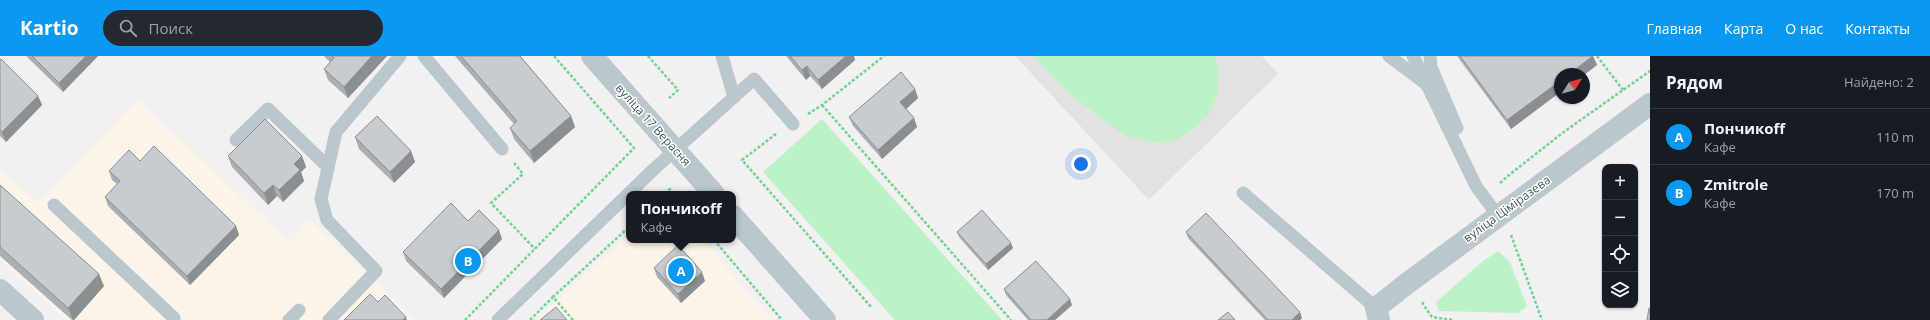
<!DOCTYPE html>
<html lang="ru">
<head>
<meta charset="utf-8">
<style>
	body { margin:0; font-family:"Open Sans",sans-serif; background:#242831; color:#f1f3f6 }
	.controls { position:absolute; right:12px; bottom:12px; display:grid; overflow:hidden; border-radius:8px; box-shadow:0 1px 3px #0004 }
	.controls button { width:36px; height:36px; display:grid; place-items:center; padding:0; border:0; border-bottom:1px solid #363941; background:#171b24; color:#f1f3f6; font:20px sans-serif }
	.compass { position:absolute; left:1554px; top:12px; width:36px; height:36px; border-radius:50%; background:#171b24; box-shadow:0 1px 3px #0004; rotate:53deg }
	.you { position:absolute; left:1081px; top:108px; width:14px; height:14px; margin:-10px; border:3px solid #fff; border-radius:50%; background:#1a73e8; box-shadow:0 0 0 6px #1a73e833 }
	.badge { display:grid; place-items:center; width:26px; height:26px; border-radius:50%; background:#0b98f1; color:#fff; font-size:13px; font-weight:700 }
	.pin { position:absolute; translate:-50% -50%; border:2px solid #fff; box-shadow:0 1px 4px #0006 }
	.popup { position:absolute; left:626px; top:135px; width:110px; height:52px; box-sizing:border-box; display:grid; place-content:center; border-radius:8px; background:#171b24; filter:drop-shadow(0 1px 3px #0005); font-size:13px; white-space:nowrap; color:#9ea1a6 }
	.popup b { font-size:15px; color:#f1f3f6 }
	.popup::after { content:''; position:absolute; left:50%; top:100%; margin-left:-8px; border:8px solid transparent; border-top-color:#171b24 }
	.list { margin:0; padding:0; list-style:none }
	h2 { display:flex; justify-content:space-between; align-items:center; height:52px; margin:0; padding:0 16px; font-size:17px }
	h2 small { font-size:13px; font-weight:400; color:#9ea1a6 }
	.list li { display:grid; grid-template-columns:26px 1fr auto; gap:12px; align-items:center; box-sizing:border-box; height:56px; padding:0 16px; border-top:1px solid #363941 }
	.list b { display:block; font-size:15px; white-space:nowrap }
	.list p { margin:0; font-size:13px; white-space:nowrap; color:#9ea1a6 }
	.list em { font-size:13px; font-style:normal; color:#9ea1a6 }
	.icon { flex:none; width:22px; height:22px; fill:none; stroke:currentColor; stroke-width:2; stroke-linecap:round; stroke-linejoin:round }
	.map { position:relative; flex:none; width:1650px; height:264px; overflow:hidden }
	header { display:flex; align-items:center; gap:24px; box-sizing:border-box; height:56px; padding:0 20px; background:#0b98f1; color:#fff }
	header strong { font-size:19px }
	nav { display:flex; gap:22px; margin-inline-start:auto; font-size:14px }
	.search { width:280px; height:36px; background:#242831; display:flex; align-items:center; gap:10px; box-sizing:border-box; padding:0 14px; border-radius:22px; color:#9ea1a6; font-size:15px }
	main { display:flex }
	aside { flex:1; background:#171b24 }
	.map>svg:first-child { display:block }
	.commercial { fill:#fdf4e9 }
	.education { fill:#e4e1e2 }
	.green { fill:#bbf3c7 }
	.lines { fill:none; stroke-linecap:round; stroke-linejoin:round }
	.path { stroke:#70d491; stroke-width:2.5; stroke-dasharray:3 2; stroke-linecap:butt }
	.service { stroke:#bac8ce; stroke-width:13 }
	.minor { stroke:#bac8ce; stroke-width:22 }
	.tertiary { stroke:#bac8ce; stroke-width:22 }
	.wall { fill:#aaafb3 }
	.shaded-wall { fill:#8b8f92 }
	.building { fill:#c6ccd0; stroke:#8b8f92 }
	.labels { text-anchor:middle; stroke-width:3; stroke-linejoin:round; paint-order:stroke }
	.street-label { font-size:12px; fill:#46585f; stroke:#fff }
</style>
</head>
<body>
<header>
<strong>Kartio</strong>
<div class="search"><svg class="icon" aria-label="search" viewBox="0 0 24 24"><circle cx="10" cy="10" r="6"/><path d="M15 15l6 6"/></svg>Поиск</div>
<nav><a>Главная</a><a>Карта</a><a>О нас</a><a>Контакты</a></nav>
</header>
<main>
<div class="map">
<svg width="1650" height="264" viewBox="0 0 1650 264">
	<rect width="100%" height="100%" fill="#f2f0f0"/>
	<g class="commercial">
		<path d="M138 44 289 187 310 164 416 264H65L0 203V113L38 147Z"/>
		<path d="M629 179V184H703L772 264H536Z"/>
	</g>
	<path class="education" d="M1015 0H1262L1278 18 1149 144Z"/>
	<g class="green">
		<path d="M1033 0H1215L1219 17 1217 39 1209 59 1194 72 1176 84 1158 87 1125 80 1071 39Z"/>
		<path d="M822 63 1002 264H895L763 116Z"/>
		<path d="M1498 195 1510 206 1527 250 1518 257 1439 255 1436 246 1482 206Z"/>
	</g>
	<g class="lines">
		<g class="path">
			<path d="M648 0 678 34 669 42"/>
			<path d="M1597 0 1623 34"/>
			<path d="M822 49 1011 264"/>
			<path d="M808 58 822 49 884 0"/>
			<path d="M776 78 742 104 872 252"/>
			<path d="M514 107 523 118 491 147 535 193"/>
			<path d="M1500 127 1509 119 1565 75 1650 15"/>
			<path d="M665 138 670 133 674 138"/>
			<path d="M1511 179 1542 264"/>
			<path d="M714 184 782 264"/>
			<path d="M1423 246V248L1432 261 1453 264"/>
			<path d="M465 264 634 92 554 0"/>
			<path d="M530 264 553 241"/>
			<path d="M573 264 553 241 629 171"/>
		</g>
		<g class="service">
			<path d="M424 0 502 93"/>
			<path d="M722 0 734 41"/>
			<path d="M1389 0 1425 27"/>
			<path d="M1413 0 1476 130 1498 160"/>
			<path d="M1430 0 1431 11 1457 72"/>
			<path d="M236 84 268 53 328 111"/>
			<path d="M1243 137 1376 252"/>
			<path d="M54 149 174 262"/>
			<path d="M289 264 299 254"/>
			<path d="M329 264 376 215 327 164 321 143 336 76 400 0"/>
			<path d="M498 264 654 113 754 23 793 68"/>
		</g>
		<g class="minor">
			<path d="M0 234 33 264"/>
			<path d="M1379 264 1376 252 1405 229 1650 48"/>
		</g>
		<g class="tertiary">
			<path d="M592 0 714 138"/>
			<path d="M733 160 825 264"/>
		</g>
	</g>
	<g class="wall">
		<path d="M26 0H98L63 36Z"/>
		<path d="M324 0H387L348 42 328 24 324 13 330 6Z"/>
		<path d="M455 0H520L571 60 575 71 534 107 514 83 510 72 514 68Z"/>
		<path d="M786 0H854L855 4 822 33 810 20 806 24Z"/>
		<path d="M1457 0H1593L1597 9 1511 73Z"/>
		<path d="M0 4 38 40 42 49 6 86 0 80Z"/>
		<path d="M915 33 918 42 906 53 914 62 917 71 882 103 853 70 849 61Z"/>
		<path d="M355 81 411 95 415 106 394 127 359 93Z"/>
		<path d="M228 100H302L306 111 301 116 304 125 283 146 277 140 268 149 232 111Z"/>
		<path d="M140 105 236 170 239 179 190 229 108 150 105 141 117 128 112 124 109 115Z"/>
		<path d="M0 129 104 230 74 264H72L0 200Z"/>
		<path d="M468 165 502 183 444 242 406 205 403 196Z"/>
		<path d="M957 176 1013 192 988 214 959 181Z"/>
		<path d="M1186 176 1302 262 1300 264H1265L1188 182Z"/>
		<path d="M654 212 705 225 681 247 657 221Z"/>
		<path d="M1004 233 1072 249 1055 264H1028L1006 239Z"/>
	</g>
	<g class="shaded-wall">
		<path d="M86 0H98L63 36 59 27Z"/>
		<path d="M372 0H387L348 42 344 31Z"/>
		<path d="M846 0H854L855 4 822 33 818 24Z"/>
		<path d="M1593 0 1597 9 1584 19V18H1569Z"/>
		<path d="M807 10 810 20 806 24 802 14Z"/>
		<path d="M1560 25V36L1511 73 1507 64Z"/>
		<path d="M915 33 918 42 903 56 900 46Z"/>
		<path d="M38 40 42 49 6 86 2 76Z"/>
		<path d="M571 60 575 71 534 107 530 95Z"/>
		<path d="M914 62 917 71 882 103 878 94Z"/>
		<path d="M411 95 415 106 394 127 390 116Z"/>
		<path d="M302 100 306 111 301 116 304 125 283 146 279 134 294 108Z"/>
		<path d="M273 129 277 140 268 149 264 137Z"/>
		<path d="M236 170 239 179 190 229 187 220Z"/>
		<path d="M499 174 502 183 444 242 441 233Z"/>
		<path d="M1011 187 1013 192 988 214 986 208Z"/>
		<path d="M702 216 705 225 681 247 678 238Z"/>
		<path d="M99 218 104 230 74 264H73L68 252Z"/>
		<path d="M1070 243 1072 249 1055 264H1047Z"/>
		<path d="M1300 256 1302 262 1300 264H1292Z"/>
		<path d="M406 261 407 264H403Z"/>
	</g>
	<g class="building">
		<path d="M32 0H86L59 27Z"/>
		<path d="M332 0H372L344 31 324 13 334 2Z"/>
		<path d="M461 0H520L571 60 530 95 510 72 517 65Z"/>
		<path d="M790 0H846L818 24 807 10 802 14Z"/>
		<path d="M1460 0H1593L1569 18H1560V25L1507 64Z"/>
		<path d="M1 3 38 40 2 76 0 74V4Z"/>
		<path d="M901 16 915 33 900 46 914 62 878 94 849 61Z"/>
		<path d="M377 60 411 95 390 116 355 81Z"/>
		<path d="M265 63 302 100 294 108 300 114 279 134 273 129 264 137 228 100Z"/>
		<path d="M154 90 236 170 187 220 105 141 120 125 109 115 129 94 140 105Z"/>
		<path d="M0 129 99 218 68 252 0 191Z"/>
		<path d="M451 147 468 165 479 154 499 174 441 233 403 196Z"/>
		<path d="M982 154 1011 187 986 208 957 176Z"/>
		<path d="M1206 157 1300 256 1292 264H1268L1186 176Z"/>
		<path d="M678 189 702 216 678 238 654 212Z"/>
		<path d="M1036 205 1070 243 1047 264H1031L1004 233Z"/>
		<path d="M370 238 378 246 385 239 406 261 403 264H344Z"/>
		<path d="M556 251 567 264H540Z"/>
		<path d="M1649 252H1650V264H1647Z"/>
		<path d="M1228 256 1235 264H1218Z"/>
	</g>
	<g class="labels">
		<g class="street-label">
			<text transform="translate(653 69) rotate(48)" y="4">вуліца 17 Верасня</text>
			<text transform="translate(1507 153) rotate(-36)" y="4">вуліца Ціміразева</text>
		</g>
	</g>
</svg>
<div class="controls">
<button>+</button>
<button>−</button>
<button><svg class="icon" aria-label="locate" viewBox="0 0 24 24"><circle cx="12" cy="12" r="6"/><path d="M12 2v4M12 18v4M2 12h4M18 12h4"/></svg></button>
<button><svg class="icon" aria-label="layers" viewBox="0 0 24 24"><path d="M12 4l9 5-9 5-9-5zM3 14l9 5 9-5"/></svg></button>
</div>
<svg class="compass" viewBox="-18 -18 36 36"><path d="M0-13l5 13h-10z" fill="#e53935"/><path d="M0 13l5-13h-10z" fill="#9ea1a6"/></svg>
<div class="you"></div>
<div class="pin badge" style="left:681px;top:215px">A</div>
<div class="popup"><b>Пончикoff</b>Кафе</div>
<div class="pin badge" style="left:468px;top:205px">B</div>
</div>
<aside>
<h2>Рядом<small>Найдено: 2</small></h2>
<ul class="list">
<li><span class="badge">A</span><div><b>Пончикoff</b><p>Кафе</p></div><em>110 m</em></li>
<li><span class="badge">B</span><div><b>Zmitrole</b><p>Кафе</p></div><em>170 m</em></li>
</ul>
</aside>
</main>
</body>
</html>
